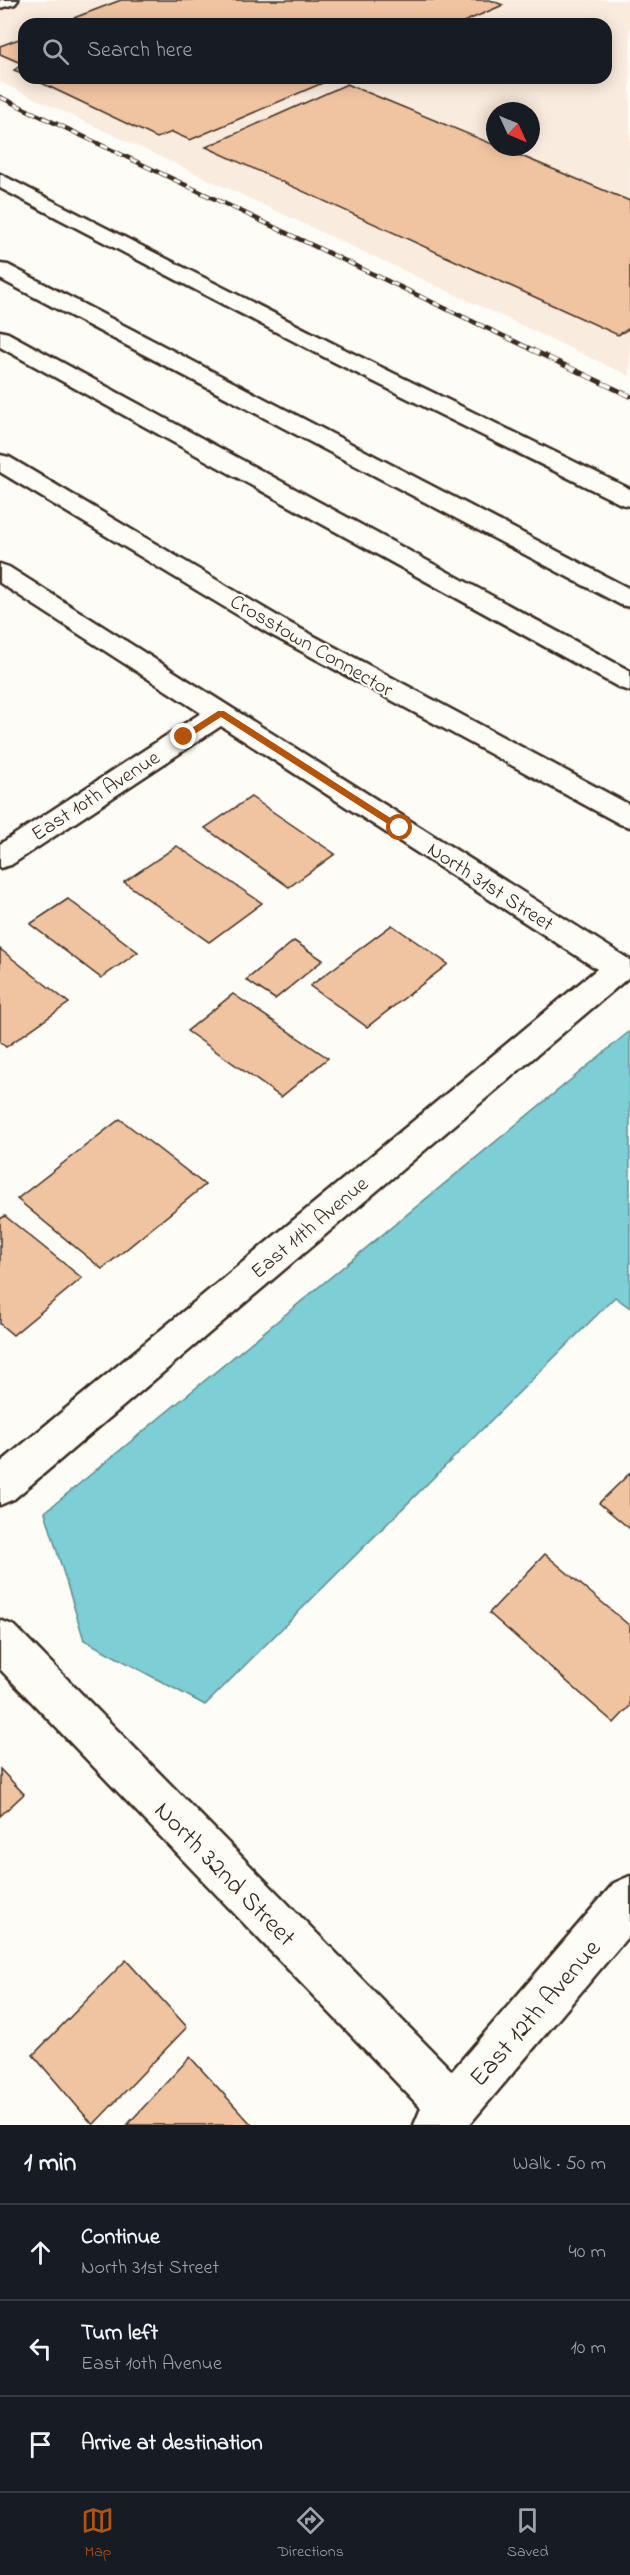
<!DOCTYPE html>
<html lang="en">
<head>
<meta charset="utf-8">
<style>
	body { margin:0; font-family:"Indie Flower",sans-serif; background:#20242c; color:#f1f3f6 }
	.compass { position:absolute; left:486px; top:102px; width:54px; height:54px; border-radius:50%; background:#171b24; box-shadow:0 3px 15px #0003; rotate:134deg }
	.stop { position:absolute; width:18px; height:18px; margin:-14px; border:4px solid #b45309; border-radius:50%; background:#fff }
	.stop.end { background:#b45309; border-color:#fff; box-shadow:0 2px 6px #0008 }
	.list { margin:0; padding:0; list-style:none }
	h2 { display:flex; justify-content:space-between; align-items:center; height:78px; margin:0; padding:0 24px; font-size:26px }
	h2 small { font-size:20px; font-weight:400; color:#9ea1a6 }
	.list li { display:grid; grid-template-columns:39px 1fr auto; gap:18px; align-items:center; box-sizing:border-box; height:96px; padding:0 24px; border-top:2px solid #363941 }
	.list b { display:block; font-size:22px; white-space:nowrap }
	.list p { margin:0; font-size:20px; white-space:nowrap; color:#9ea1a6 }
	.list em { font-size:20px; font-style:normal; color:#9ea1a6 }
	.icon { flex:none; width:33px; height:33px; fill:none; stroke:currentColor; stroke-width:2; stroke-linecap:round; stroke-linejoin:round }
	.map { position:relative; flex:none; width:630px; height:2125px; overflow:hidden }
	.search { position:absolute; background:#171b24; box-shadow:0 3px 15px #0003; left:18px; right:18px; top:18px; height:66px; display:flex; align-items:center; gap:15px; box-sizing:border-box; padding:0 21px; border-radius:18px; color:#9ea1a6; font-size:22px }
	.sheet { height:366px; background:#171b24 }
	nav { display:flex; justify-content:space-around; align-items:center; box-sizing:border-box; height:84px; border-top:2px solid #363941; background:#171b24; font-size:16px; color:#9ea1a6 }
	nav a { display:grid; justify-items:center; gap:3px }
	nav .on { color:#b45309 }
	.map>svg:first-child { display:block }
	.built { fill:#f9ebdd; fill-rule:evenodd }
	.water { fill:#7dced5; stroke:#638c8c; stroke-width:1.5 }
	.building { fill:#f1c4a1; stroke:#3b2a1e; stroke-width:1.5 }
	.lines { fill:none; stroke-linecap:round; stroke-linejoin:round }
	.street-casing { stroke:#3b2a1e; stroke-width:5 }
	.secondary-casing { stroke:#3b2a1e; stroke-width:5 }
	.highway-casing { stroke:#3b2a1e; stroke-width:5 }
	.street { fill:#fdfcf7; fill-rule:evenodd }
	.secondary { fill:#fdfcf7; fill-rule:evenodd }
	.highway { fill:#fdfcf7; fill-rule:evenodd }
	.rail-far1-casing { stroke:#3b2a1e; stroke-width:4.5 }
	.rail-casing { stroke:#3b2a1e; stroke-width:5 }
	.rail-far1 { stroke:#fdfcf7; stroke-width:3; stroke-dasharray:8; stroke-linecap:butt }
	.rail { stroke:#fdfcf7; stroke-width:4; stroke-dasharray:10; stroke-linecap:butt }
	.route { fill:#b45309 }
	.labels { text-anchor:middle; stroke-width:4.5; stroke-linejoin:round; paint-order:stroke }
	.street-label { font-size:21px; fill:#3b2a1e; stroke:#fdfcf7 }
	.near-street-label { font-size:26px; fill:#3b2a1e; stroke:#fdfcf7 }
</style>
</head>
<body>
<div class="map">
<svg width="630" height="2125" viewBox="0 0 630 2125">
	<rect width="100%" height="100%" fill="#fdfcf7"/>
	<filter id="ink" filterUnits="userSpaceOnUse"><feTurbulence type="fractalNoise" baseFrequency=".0167" numOctaves="2"/><feDisplacementMap in="SourceGraphic" scale="12" xChannelSelector="R" yChannelSelector="G"/><feConvolveMatrix kernelMatrix="1 2 1 2 8 2 1 2 1" color-interpolation-filters="sRGB"/></filter>
	<g filter="url(#ink)">
		<path class="built" d="M0 0H630V376L0 82ZM24 24H606V78H24ZM495 111H531V147H495Z"/>
		<path class="water" d="M630 1031V1308L615 1297 205 1705 84 1640 45 1512Z"/>
		<g class="building">
			<path d="M121 0H490L503 5 459 24H58Z"/>
			<path d="M24 37V74L14 70 23 64 0 54V46Z"/>
			<path d="M31 78H334L190 140 172 132 157 138Z"/>
			<path d="M347 84 630 201V328L618 335 206 147Z"/>
			<path d="M251 797 335 854 289 887 205 828Z"/>
			<path d="M177 846 262 903 209 942 124 882Z"/>
			<path d="M68 899 138 952 101 978 30 924Z"/>
			<path d="M392 925 448 964 367 1027 310 986Z"/>
			<path d="M294 941 323 960 275 999 246 980Z"/>
			<path d="M0 949 69 1003 6 1047 0 1042Z"/>
			<path d="M233 994 328 1058 281 1097 187 1031Z"/>
			<path d="M120 1119 205 1185 102 1269 17 1199Z"/>
			<path d="M5 1216 82 1278 13 1335 0 1324V1219Z"/>
			<path d="M630 1473V1529L599 1503Z"/>
			<path d="M545 1554 630 1626V1706L614 1723 489 1613Z"/>
			<path d="M0 1769 24 1794 0 1816Z"/>
			<path d="M126 1960 187 2027 93 2125 33 2055Z"/>
			<path d="M190 2057 252 2125H127Z"/>
		</g>
		<g class="lines">
			<defs>
				<g id="street">
					<path d="M0 564 9 567 630 960V976L14 1499 0 1505V1463L597 969 221 726 11 865 0 868V844L201 713 0 583Z"/>
					<path d="M0 1620 15 1626 452 2071 614 1883 630 1876V1934L469 2125H414L421 2108 0 1669Z"/>
				</g>
				<path id="secondary" d="M0 0H18L15 4 0 8Z"/>
				<g id="highway">
					<path d="M0 174 344 349 630 489V506L621 504 328 359 0 188Z"/>
					<path d="M0 264 8 265 630 589V607L621 605 0 279Z"/>
					<path d="M0 331 8 333 630 671V691L620 688 0 347Z"/>
					<path d="M0 455 9 457 284 620 630 805V827L620 824 266 632 0 472Z"/>
				</g>
			</defs>
			<use href="#street" class="street-casing"/>
			<use href="#secondary" class="secondary-casing"/>
			<use href="#highway" class="highway-casing"/>
			<use href="#street" class="street"/>
			<use href="#secondary" class="secondary"/>
			<use href="#highway" class="highway"/>
			<defs>
				<path id="rail-far1" d="M0 97 533 350"/>
				<path id="rail" d="M530 349 630 396"/>
			</defs>
			<use href="#rail-far1" class="rail-far1-casing"/>
			<use href="#rail" class="rail-casing"/>
			<use href="#rail-far1" class="rail-far1"/>
			<use href="#rail" class="rail"/>
		</g>
	</g>
	<path class="route" d="M218 711H224L403 826V830H397L221 717 187 739H181V735Z"/>
	<g class="labels">
		<g class="street-label">
			<text transform="translate(312 645) rotate(30)" y="7">Crosstown Connector</text>
			<text transform="translate(95 795) rotate(-33)" y="7">East 10th Avenue</text>
			<text transform="translate(491 886) rotate(33)" y="7">North 31st Street</text>
			<text transform="translate(309 1227) rotate(-40)" y="7">East 11th Avenue</text>
		</g>
		<g class="near-street-label">
			<text transform="translate(226 1873) rotate(46)" y="9">North 32nd Street</text>
			<text transform="translate(534 2012) rotate(-49)" y="9">East 12th Avenue</text>
		</g>
	</g>
</svg>
<svg class="compass" viewBox="-18 -18 36 36"><path d="M0-13l5 13h-10z" fill="#e53935"/><path d="M0 13l5-13h-10z" fill="#9ea1a6"/></svg>
<div class="stop" style="left:400px;top:828px"></div>
<div class="stop end" style="left:184px;top:737px"></div>
<div class="search"><svg class="icon" aria-label="search" viewBox="0 0 24 24"><circle cx="10" cy="10" r="6"/><path d="M15 15l6 6"/></svg>Search here</div>
</div>
<section class="sheet">
<h2>1 min<small>Walk · 50 m</small></h2>
<ul class="list">
<li><svg class="icon" aria-label="ahead" viewBox="0 0 24 24"><path d="M12 20V5M6 11l6-6 6 6"/></svg><div><b>Continue</b><p>North 31st Street</p></div><em>40 m</em></li>
<li><svg class="icon" aria-label="left" viewBox="0 0 24 24"><path d="M17 20v-9H6M10 6l-5 5 5 5"/></svg><div><b>Turn left</b><p>East 10th Avenue</p></div><em>10 m</em></li>
<li><svg class="icon" aria-label="arrive" viewBox="0 0 24 24"><path d="M6 21V4h12l-3 4 3 4H6"/></svg><div><b>Arrive at destination</b></div></li>
</ul>
</section>
<nav>
<a class="on"><svg class="icon" aria-label="map" viewBox="0 0 24 24"><path d="M3 6l6-2 6 2 6-2v14l-6 2-6-2-6 2zM9 4v14M15 6v14"/></svg>Map</a>
<a><svg class="icon" aria-label="directions" viewBox="0 0 24 24"><path d="M12 3l9 9-9 9-9-9zM9 14v-3h6M13 9l2 2-2 2"/></svg>Directions</a>
<a><svg class="icon" aria-label="saved" viewBox="0 0 24 24"><path d="M7 4h10v16l-5-4-5 4z"/></svg>Saved</a>
</nav>
</body>
</html>
